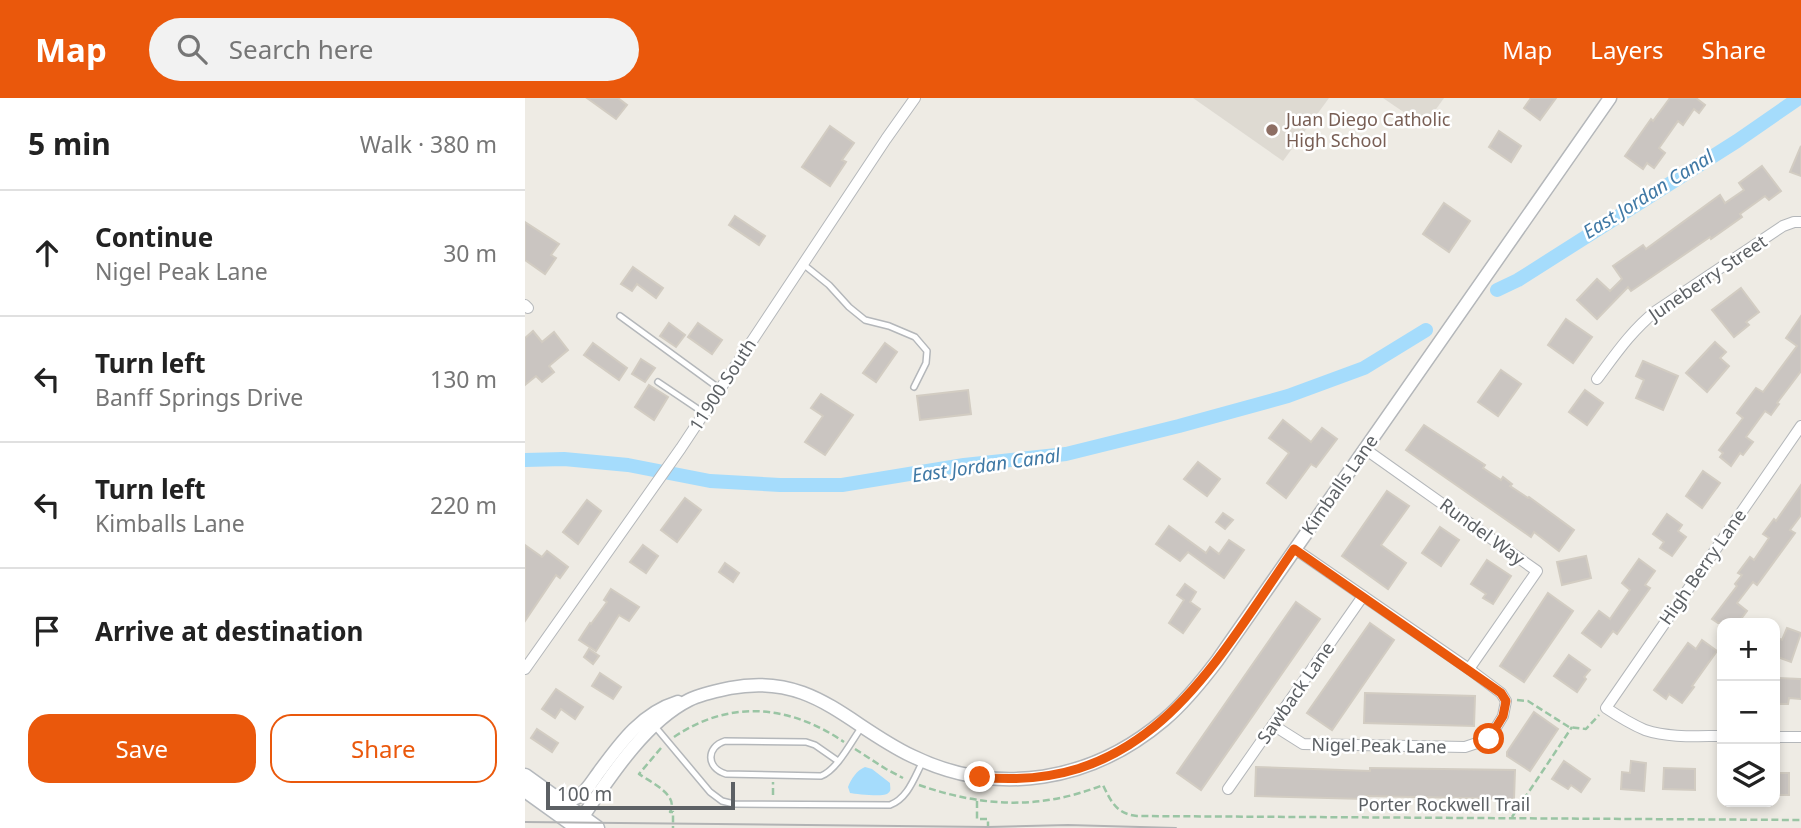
<!DOCTYPE html>
<html lang="en">
<head>
<meta charset="utf-8">
<style>
	body { margin:0; font-family:"Noto Sans",sans-serif; background:#f2f2f2; color:#222 }
	.controls { position:absolute; right:21px; bottom:21px; display:grid; overflow:hidden; border-radius:14px; box-shadow:0 4px 10px #0003 }
	.controls button { width:63px; height:63px; display:grid; place-items:center; padding:0; border:0; border-bottom:2px solid #e0e0e0; background:#fff; color:#222; font:35px sans-serif }
	.scale { position:absolute; left:21px; bottom:18px; width:189px; box-sizing:border-box; padding-left:7px; border:4px solid #5c6064; border-top:0; font-size:19px; line-height:24px; white-space:nowrap; color:#5c6064; -webkit-text-stroke:5px #fff; paint-order:stroke }
	.stop { position:absolute; width:21px; height:21px; margin:-16px; border:5px solid #ea580c; border-radius:50%; background:#fff }
	.stop.end { background:#ea580c; border-color:#fff; box-shadow:0 2px 7px #0008 }
	.list { margin:0; padding:0; list-style:none }
	h2 { display:flex; justify-content:space-between; align-items:center; height:91px; margin:0; padding:0 28px; font-size:30px }
	h2 small { font-size:23px; font-weight:400; color:#767676 }
	.list li { display:grid; grid-template-columns:46px 1fr auto; gap:21px; align-items:center; box-sizing:border-box; height:126px; padding:0 28px; border-top:2px solid #e0e0e0 }
	.list b { display:block; font-size:26px; white-space:nowrap }
	.list p { margin:0; font-size:23px; white-space:nowrap; color:#767676 }
	.list em { font-size:23px; font-style:normal; color:#767676 }
	.actions { display:flex; gap:14px; padding:21px 28px }
	.actions a { flex:1; padding:16px 0; border:2px solid #ea580c; border-radius:21px; text-align:center; font-size:24px; color:#ea580c }
	.actions .main { background:#ea580c; color:#fff }
	.icon { flex:none; width:38px; height:38px; fill:none; stroke:currentColor; stroke-width:2; stroke-linecap:round; stroke-linejoin:round }
	.map { position:relative; flex:none; width:1276px; height:730px; overflow:hidden }
	header { display:flex; align-items:center; gap:42px; box-sizing:border-box; height:98px; padding:0 35px; background:#ea580c; color:#fff }
	header strong { font-size:33px }
	nav { display:flex; gap:38px; margin-inline-start:auto; font-size:24px }
	.search { width:490px; height:63px; background:#f2f2f2; display:flex; align-items:center; gap:18px; box-sizing:border-box; padding:0 24px; border-radius:38px; color:#767676; font-size:26px }
	main { display:flex }
	aside { flex:1; background:#fff }
	.map>svg:first-child { display:block }
	.education { fill:#dedad2 }
	.water { fill:#a5dcfc }
	.lines { fill:none; stroke-linecap:round; stroke-linejoin:round }
	.canal { stroke:#a5dcfc; stroke-width:14 }
	.building { fill:#cac5c1; stroke:#d2ccc2; stroke-width:2 }
	.service-casing { stroke:#b4b7ba; stroke-width:8 }
	.minor-casing { stroke:#b4b7ba; stroke-width:12 }
	.tertiary-casing { stroke:#b4b7ba; stroke-width:15 }
	.secondary-casing { stroke:#b5b9bd; stroke-width:17 }
	.path { stroke:#9ac5a4; stroke-width:2.5; stroke-dasharray:7 3.5; stroke-linecap:butt }
	.service { stroke:#fff; stroke-width:5 }
	.minor { stroke:#fff; stroke-width:10 }
	.tertiary { stroke:#fff; stroke-width:12 }
	.secondary { stroke:#fff; stroke-width:14 }
	.tram { stroke:#b2b3b4; stroke-width:2 }
	.route { stroke:#ea580c; stroke-width:9 }
	.education-dot { fill:#8d6e63; stroke:#fff; stroke-width:2.5 }
	.labels { text-anchor:middle; stroke-width:5; stroke-linejoin:round; paint-order:stroke }
	.education-label { font-size:18px; fill:#785e54; stroke:#fff; text-anchor:start }
	.street-label { font-size:18px; fill:#5c6064; stroke:#fff }
	.water-label { font-size:19px; font-style:italic; fill:#4079a5; stroke:#fff }
</style>
</head>
<body>
<header>
<strong>Map</strong>
<div class="search"><svg class="icon" aria-label="search" viewBox="0 0 24 24"><circle cx="10" cy="10" r="6"/><path d="M15 15l6 6"/></svg>Search here</div>
<nav><a>Map</a><a>Layers</a><a>Share</a></nav>
</header>
<main>
<aside>
<h2>5 min<small>Walk · 380 m</small></h2>
<ul class="list">
<li><svg class="icon" aria-label="ahead" viewBox="0 0 24 24"><path d="M12 20V5M6 11l6-6 6 6"/></svg><div><b>Continue</b><p>Nigel Peak Lane</p></div><em>30 m</em></li>
<li><svg class="icon" aria-label="left" viewBox="0 0 24 24"><path d="M17 20v-9H6M10 6l-5 5 5 5"/></svg><div><b>Turn left</b><p>Banff Springs Drive</p></div><em>130 m</em></li>
<li><svg class="icon" aria-label="left" viewBox="0 0 24 24"><path d="M17 20v-9H6M10 6l-5 5 5 5"/></svg><div><b>Turn left</b><p>Kimballs Lane</p></div><em>220 m</em></li>
<li><svg class="icon" aria-label="arrive" viewBox="0 0 24 24"><path d="M6 21V4h12l-3 4 3 4H6"/></svg><div><b>Arrive at destination</b></div></li>
</ul>
<div class="actions"><a class="main">Save</a><a>Share</a></div>
</aside>
<div class="map">
<svg width="1276" height="730" viewBox="0 0 1276 730">
	<rect width="100%" height="100%" fill="#eeebe4"/>
	<g class="education">
		<path d="M668 0H804L758 63Z"/>
		<path d="M858 0H919L899 28Z"/>
	</g>
	<path class="water" d="M340 669 347 671 365 685C365 690 367 693 362 696 356 699 331 696 325 695L323 689C326 681 332 672 340 669Z"/>
	<g class="lines">
		<g class="canal">
			<path d="M972 192 993 182 1212 43 1274 0"/>
			<path d="M0 362 39 361 103 367 185 383 255 387H317L439 367 541 356 654 328 763 298 839 270 901 232"/>
		</g>
	</g>
	<g class="building">
		<path d="M62 0H93L102 7 91 21Z"/>
		<path d="M1006 0H1031L1015 22 999 10Z"/>
		<path d="M1145 0H1171L1180 7 1174 15 1169 11 1158 27 1153 23 1134 50 1140 55 1129 70 1122 65 1118 71 1100 58 1126 21 1128 23Z"/>
		<path d="M305 28 329 45 317 62 321 64 305 88 277 69Z"/>
		<path d="M974 33 996 48 986 64 964 49Z"/>
		<path d="M1276 48V78L1265 74Z"/>
		<path d="M1237 68 1256 93 1244 102 1240 98 1215 116 1217 119 1186 141 1185 139 1106 193 1103 189 1072 221 1052 202 1072 181 1085 193 1097 181 1088 168 1118 147 1121 151 1195 97 1200 105 1219 92 1214 85Z"/>
		<path d="M919 105 945 123 924 154 898 136Z"/>
		<path d="M210 118 240 138 234 147 204 127Z"/>
		<path d="M0 124 34 146 26 157 31 160 20 176 0 162Z"/>
		<path d="M108 169 138 190 131 200 112 186 107 193 96 186Z"/>
		<path d="M1216 190 1234 214 1221 224 1224 227 1209 239 1187 212Z"/>
		<path d="M1276 218V273L1252 305 1254 306 1246 317 1240 313 1221 339 1228 344 1218 357 1215 355 1206 368 1195 359 1198 355 1194 352 1218 320 1212 315 1231 290 1238 294 1272 248 1261 240Z"/>
		<path d="M1041 221 1067 239 1048 265 1023 247Z"/>
		<path d="M144 225 160 237 151 249 135 238Z"/>
		<path d="M173 225 197 242 187 256 163 239Z"/>
		<path d="M8 233 17 244 29 234 43 252 24 268 29 274 17 284 11 278 0 287V240Z"/>
		<path d="M1190 244 1201 254 1195 260 1204 268 1182 294 1161 275Z"/>
		<path d="M68 245 102 270 94 282 59 257Z"/>
		<path d="M360 245 372 254 351 284 338 275Z"/>
		<path d="M116 261 130 270 120 284 107 276Z"/>
		<path d="M1118 263 1153 278 1138 312 1111 300 1119 282 1111 278Z"/>
		<path d="M976 272 996 286 973 318 953 304Z"/>
		<path d="M124 287 143 299 129 322 110 309Z"/>
		<path d="M443 292 446 316 395 322 392 298Z"/>
		<path d="M1060 292 1078 305 1062 327 1044 314Z"/>
		<path d="M296 296 328 317 300 357 280 344 298 318 286 310Z"/>
		<path d="M758 322 786 344 797 330 812 341 791 369 786 366 761 400 742 385 764 355 744 340Z"/>
		<path d="M899 327 960 367 958 370 976 382 978 379 987 386 985 388 1003 400 1004 399 1049 432 1034 453 1009 434 1006 439 881 352Z"/>
		<path d="M673 364 695 381 682 398 659 381Z"/>
		<path d="M1178 373 1195 385 1177 410 1161 398Z"/>
		<path d="M1276 387V417L1265 432 1270 435 1232 487 1228 484 1212 505 1222 513 1213 525H1193L1187 521 1212 488 1210 486 1217 477 1213 475 1225 459 1229 462 1244 440 1238 436 1249 421 1251 423Z"/>
		<path d="M862 393 884 408 856 447 881 465 863 491 817 458Z"/>
		<path d="M160 400 176 412 152 444 136 432Z"/>
		<path d="M62 402 76 413 53 446 38 434Z"/>
		<path d="M698 415 708 422 700 431 691 424Z"/>
		<path d="M1142 416 1157 427 1153 433 1161 439 1147 458 1135 450 1139 444 1128 436Z"/>
		<path d="M644 428 681 455 685 449 694 456 704 442 719 452 699 480 663 454 655 463 631 446Z"/>
		<path d="M915 429 934 442 916 468 897 455Z"/>
		<path d="M0 447 17 459 22 453 43 469 35 480 31 477 0 523Z"/>
		<path d="M118 447 133 458 121 475 105 464Z"/>
		<path d="M1061 458 1066 480 1037 487 1032 464Z"/>
		<path d="M1114 461 1130 473 1120 487 1125 490 1092 536 1088 533 1076 549 1057 535 1074 513 1085 521 1105 492 1097 485Z"/>
		<path d="M962 462 986 478 968 506 958 500 961 496 946 486Z"/>
		<path d="M200 465 214 475 208 484 194 474Z"/>
		<path d="M660 486 671 494 665 504 675 511 658 535 644 525 659 502 652 497Z"/>
		<path d="M86 491 114 509 104 523 94 517 71 553 54 542 65 525 66 526 82 504 79 502Z"/>
		<path d="M1023 495 1048 513 999 584 975 568Z"/>
		<path d="M771 504 795 521 676 692 652 675Z"/>
		<path d="M845 525 869 542 807 632 782 615Z"/>
		<path d="M1262 530 1276 535 1266 564 1250 558V549L1253 540 1257 542Z"/>
		<path d="M1177 542 1192 553 1167 588 1169 589 1157 605 1144 596 1141 601 1129 592 1163 545 1171 551Z"/>
		<path d="M64 551 74 558 68 566 59 559Z"/>
		<path d="M1044 557 1065 572 1059 579 1061 581 1052 594 1029 578Z"/>
		<path d="M75 575 96 589 88 601 67 588Z"/>
		<path d="M1251 580 1276 581V601L1264 600 1263 606H1250Z"/>
		<path d="M31 591 58 609 50 621 36 611 30 620 17 611Z"/>
		<path d="M840 595 950 598 949 628 839 625Z"/>
		<path d="M1009 614 1033 631 1005 673 982 658V654Z"/>
		<path d="M12 631 33 645 27 654 6 640Z"/>
		<path d="M1039 663 1065 681 1056 694 1046 687 1043 691 1027 681Z"/>
		<path d="M1106 663 1121 665 1119 693 1096 691 1097 674 1105 675Z"/>
		<path d="M731 669 845 673V670L990 672 989 701 840 698V701L730 698Z"/>
		<path d="M1139 670 1170 671V692L1138 691Z"/>
		<rect x="1250" y="675" width="14" height="22"/>
	</g>
	<g class="lines">
		<defs>
			<g id="service">
				<path d="M278 166 304 187 324 209 340 222 364 228 390 239 402 253 401 265 389 289"/>
				<path d="M95 218 195 291"/>
				<path d="M133 284 179 315"/>
				<path d="M133 632 185 694 197 703 209 706 365 707C383 700 389 680 398 663"/>
				<path d="M313 663 290 647 281 644 200 643C181 649 181 670 201 676L296 678C312 672 326 644 336 630"/>
			</g>
			<g id="minor">
				<path d="M0 207 3 210"/>
				<path d="M1072 281C1090 257 1106 233 1131 213L1258 128 1269 124H1276"/>
				<path d="M840 351 1012 473 944 571"/>
				<path d="M0 571 156 350 361 41 390 0"/>
				<path d="M748 627 778 646 940 649 964 641 978 618 981 603 976 595 944 571 770 451"/>
				<path d="M1197 638C1172 638 1144 640 1120 632 1106 626 1093 618 1081 610L1276 328"/>
				<path d="M1250 639H1276"/>
				<path d="M703 691 838 498"/>
			</g>
			<g id="tertiary">
				<path d="M32 701C40 702 46 703 53 699 62 693 68 682 74 674 96 644 117 615 153 604"/>
				<path d="M52 727C81 685 118 625 164 602 176 596 191 593 205 590 287 574 322 627 387 658 473 700 567 683 639 622 659 605 676 584 692 563L1085 0"/>
			</g>
			<g id="secondary">
				<path d="M0 678 72 730"/>
				<path d="M0 692 53 730"/>
			</g>
		</defs>
		<use href="#service" class="service-casing"/>
		<use href="#minor" class="minor-casing"/>
		<use href="#tertiary" class="tertiary-casing"/>
		<use href="#secondary" class="secondary-casing"/>
		<g class="path">
			<path d="M992 602 1003 603 1044 629 1061 631 1074 617"/>
			<path d="M149 639C205 601 265 607 319 644"/>
			<path d="M136 650 114 676C127 685 154 697 145 714H148V730"/>
			<path d="M330 651 361 671 378 680"/>
			<path d="M394 687C457 709 515 712 578 687 586 704 592 716 612 718L1276 722"/>
			<path d="M248 697V684"/>
			<path d="M452 703V721H463V730"/>
			<path d="M987 719 1047 629"/>
		</g>
		<use href="#service" class="service"/>
		<use href="#minor" class="minor"/>
		<use href="#tertiary" class="tertiary"/>
		<use href="#secondary" class="secondary"/>
		<path class="tram" d="M0 724 463 729 543 727 651 730"/>
	</g>
	<g class="lines">
		<path class="route" d="M455 679C622 696 687 570 769 451L976 595 981 603 978 618 964 641"/>
	</g>
	<circle class="education-dot" cx="747" cy="32" r="7"/>
	<g class="labels">
		<g class="education-label">
			<text x="761" y="28">Juan Diego Catholic<tspan x="761" dy="21">High School</tspan></text>
		</g>
		<g class="street-label">
			<text transform="translate(1183 180) rotate(-34)" y="6">Juneberry Street</text>
			<text transform="translate(198 287) rotate(-57)" y="6">11900 South</text>
			<text transform="translate(815 387) rotate(-55)" y="6">Kimballs Lane</text>
			<text transform="translate(957 434) rotate(36)" y="6">Rundel Way</text>
			<text transform="translate(1178 469) rotate(-55)" y="6">High Berry Lane</text>
			<text transform="translate(771 595) rotate(-55)" y="6">Sawback Lane</text>
			<text transform="translate(854 648) rotate(1)" y="6">Nigel Peak Lane</text>
			<text x="919" y="713">Porter Rockwell Trail</text>
		</g>
		<g class="water-label">
			<text transform="translate(1123 96) rotate(-32)" y="7">East Jordan Canal</text>
			<text transform="translate(461 367) rotate(-8)" y="7">East Jordan Canal</text>
		</g>
	</g>
</svg>
<div class="controls">
<button>+</button>
<button>−</button>
<button><svg class="icon" aria-label="layers" viewBox="0 0 24 24"><path d="M12 4l9 5-9 5-9-5zM3 14l9 5 9-5"/></svg></button>
</div>
<div class="scale">100 m</div>
<div class="stop" style="left:964px;top:641px"></div>
<div class="stop end" style="left:455px;top:679px"></div>
</div>
</main>
</body>
</html>
